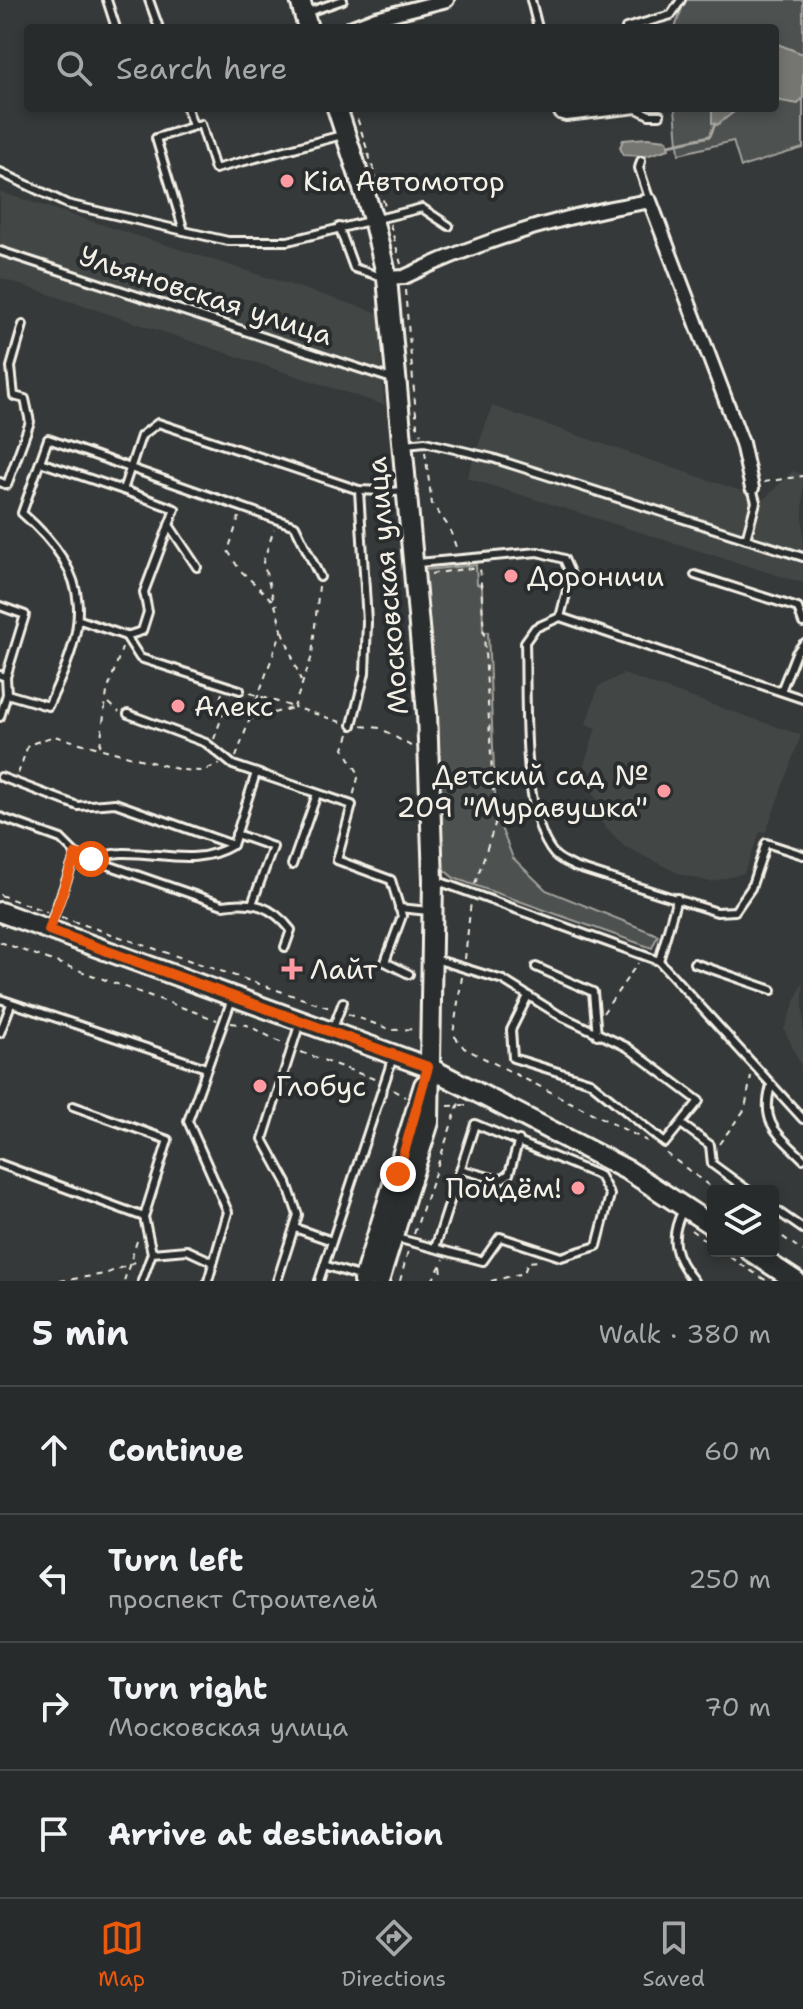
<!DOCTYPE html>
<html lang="en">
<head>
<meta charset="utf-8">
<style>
	body { margin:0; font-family:"Shantell Sans",sans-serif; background:#303333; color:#f1f3f6 }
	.controls { position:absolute; right:24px; bottom:24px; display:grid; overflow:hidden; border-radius:8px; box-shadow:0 4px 12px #0003 }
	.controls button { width:72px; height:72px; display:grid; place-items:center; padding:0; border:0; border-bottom:2px solid #444747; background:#282b2b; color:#f1f3f6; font:40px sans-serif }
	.stop { position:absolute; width:24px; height:24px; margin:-18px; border:6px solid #ea580c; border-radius:50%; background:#fff }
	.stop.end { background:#ea580c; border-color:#fff; box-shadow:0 2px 8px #0008 }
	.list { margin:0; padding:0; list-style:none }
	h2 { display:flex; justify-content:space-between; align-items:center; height:104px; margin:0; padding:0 32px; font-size:34px }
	h2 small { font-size:26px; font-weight:400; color:#a5a7a9 }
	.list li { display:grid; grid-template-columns:52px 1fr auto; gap:24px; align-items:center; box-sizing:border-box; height:128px; padding:0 32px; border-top:2px solid #444747 }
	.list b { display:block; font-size:30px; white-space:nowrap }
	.list p { margin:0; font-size:26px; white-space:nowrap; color:#a5a7a9 }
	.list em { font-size:26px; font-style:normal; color:#a5a7a9 }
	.icon { flex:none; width:44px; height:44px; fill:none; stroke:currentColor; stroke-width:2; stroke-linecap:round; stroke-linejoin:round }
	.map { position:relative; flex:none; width:803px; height:1281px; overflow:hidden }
	.search { position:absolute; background:#282b2b; box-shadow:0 4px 12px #0003; left:24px; right:24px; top:24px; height:88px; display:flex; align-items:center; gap:20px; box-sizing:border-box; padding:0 28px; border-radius:8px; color:#a5a7a9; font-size:30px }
	.sheet { height:616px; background:#282b2b }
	nav { display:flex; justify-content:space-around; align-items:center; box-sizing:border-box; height:112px; border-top:2px solid #444747; background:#282b2b; font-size:22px; color:#a5a7a9 }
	nav a { display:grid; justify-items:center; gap:4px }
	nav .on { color:#ea580c }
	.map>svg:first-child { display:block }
	.built { fill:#434645 }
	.green { fill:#4e514f; stroke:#a1a19c; stroke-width:2 }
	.water { fill:#757572; stroke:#a8a7a1; stroke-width:2 }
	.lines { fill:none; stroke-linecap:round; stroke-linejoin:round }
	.stream { stroke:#a8a7a1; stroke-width:3 }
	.lane-casing { stroke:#f4f1e8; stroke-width:12 }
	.street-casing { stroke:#f4f1e8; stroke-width:18 }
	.secondary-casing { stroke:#f4f1e8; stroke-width:24 }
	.path { stroke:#f4f1e8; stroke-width:2; stroke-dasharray:6 6; stroke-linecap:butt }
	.lane { stroke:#2a2d2e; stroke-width:6 }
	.street { stroke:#2a2d2e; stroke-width:12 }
	.secondary { stroke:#2a2d2e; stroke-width:18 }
	.route { stroke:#ea580c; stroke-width:10 }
	.poi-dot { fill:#ff9aa2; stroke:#2a2d2e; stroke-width:3 }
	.labels { text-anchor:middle; stroke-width:8; stroke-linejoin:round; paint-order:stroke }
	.poi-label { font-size:28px; fill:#f4f1e8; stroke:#2a2d2e; text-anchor:start }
	.street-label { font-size:28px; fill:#f4f1e8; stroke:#2a2d2e }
</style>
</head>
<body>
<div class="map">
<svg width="803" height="1281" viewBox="0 0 803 1281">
	<rect width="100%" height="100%" fill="#363939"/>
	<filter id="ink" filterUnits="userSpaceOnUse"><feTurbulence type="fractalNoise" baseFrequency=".0125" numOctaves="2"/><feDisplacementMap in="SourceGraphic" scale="16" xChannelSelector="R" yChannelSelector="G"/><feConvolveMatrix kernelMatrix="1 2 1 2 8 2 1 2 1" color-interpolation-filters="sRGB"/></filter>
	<g filter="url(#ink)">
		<g class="built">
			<path d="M0 192 379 313 384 405 0 278Z"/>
			<path d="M492 406 764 499 793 471 803 475V583L467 478Z"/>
			<path d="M623 674 801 735 766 832H760L744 873 711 882 682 875 624 846 597 818 604 802 596 799 591 787 594 782 580 778 596 728 586 724 598 687Z"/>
			<path d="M803 982V1070L784 1029Z"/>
		</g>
		<g class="green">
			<path d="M685 0H803V148L741 167 733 141 679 154 675 108H775V28H675Z"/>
			<path d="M476 565 477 584 482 586 483 632H488L496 815 513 858 546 890 658 935 652 948 454 878 443 869 438 721 424 570Z"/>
		</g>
		<g class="water">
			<path d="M775 43 803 54V98L798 104 775 100Z"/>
			<path d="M712 108H739L717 125 712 123Z"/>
			<path d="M647 138 667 140 669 149 646 156 623 155 620 147 623 140Z"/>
		</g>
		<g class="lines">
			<path class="stream" d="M669 145 710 136 715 124"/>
			<defs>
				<g id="lane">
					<path d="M107 0 116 28"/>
					<path d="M149 0 159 28"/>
					<path d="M531 0 538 28"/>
					<path d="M308 12 343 0"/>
					<path d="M382 16 386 28"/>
					<path d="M626 28 671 15 681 0"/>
					<path d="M187 108 193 126"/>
					<path d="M556 108 559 115 566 117 637 109 649 115H660"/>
					<path d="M342 135 215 169 201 124 156 138 184 231 228 241H288L422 208 449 226"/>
					<path d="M641 161 639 168 650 201"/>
					<path d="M0 172 67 204 184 231"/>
					<path d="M339 227 354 268 382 277"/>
					<path d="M0 251 392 379"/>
					<path d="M406 444 425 442 492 458 803 557"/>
					<path d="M40 462 123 490"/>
					<path d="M0 482 7 485 30 422 25 399 14 396 11 367 23 325"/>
					<path d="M169 525 197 567"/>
					<path d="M746 539 756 502 752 488"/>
					<path d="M418 563 538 552 564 559 571 575 560 617"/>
					<path d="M695 575 798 608 803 623"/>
					<path d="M0 606 25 615 6 677"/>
					<path d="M80 620 126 636 142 631 148 612 144 592 175 509 123 490 141 436 158 423 359 490 405 492"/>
					<path d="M126 636 140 658 240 690"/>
					<path d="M0 675 6 677 7 694 0 717"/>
					<path d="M781 691 796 653 803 644"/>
					<path d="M7 694 48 706C88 624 96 578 22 513L48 439 295 526 320 577"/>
					<path d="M803 699 560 617 535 628 525 642C527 696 520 815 554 854 559 860 568 863 575 867L717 912 735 911 751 888 766 843 803 855"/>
					<path d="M128 714 206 743 233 765 352 805 337 860 391 880 402 916 385 962 409 974"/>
					<path d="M352 725 365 673 367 622 359 490"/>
					<path d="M1 777 78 806 115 803 233 845"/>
					<path d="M0 817 61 839 76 854 49 928"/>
					<path d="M236 834 273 847 252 904"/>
					<path d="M76 854 223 905C253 900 272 906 291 930L285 947"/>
					<path d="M91 859C101 857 112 853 122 853 161 852 197 867 233 845L256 773"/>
					<path d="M292 865 317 794"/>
					<path d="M435 880 659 961 803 1119"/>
					<path d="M399 908 429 911"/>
					<path d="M435 959 503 980 559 1015 627 1047 699 1101 665 1143 590 1082 513 1058 511 1030 528 996"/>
					<path d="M659 961 677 898"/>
					<path d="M694 963 772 990"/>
					<path d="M536 967 593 992 597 1035"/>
					<path d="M0 999 206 1068"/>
					<path d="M333 1028 343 1002"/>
					<path d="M0 1033 11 1004"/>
					<path d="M771 1086C760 1124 778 1134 803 1159"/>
					<path d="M73 1106 168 1140 144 1217 152 1253"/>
					<path d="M681 1124 710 1145 712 1164 749 1191"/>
					<path d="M0 1164 144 1217"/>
					<path d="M463 1170 500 1180 509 1174 519 1140"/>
					<path d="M773 1208 803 1229"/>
					<path d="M683 1210C668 1239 674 1257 694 1281"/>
					<path d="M295 1228 332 1241"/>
					<path d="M396 1238 483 1261 500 1237 561 1257 597 1246 610 1195 600 1176 475 1124 435 1248"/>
					<path d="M324 1265 362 1277"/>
					<path d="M142 1281 152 1253 187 1250 213 1262"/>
					<path d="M208 1281 228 1212 188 1121 232 999"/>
					<path d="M277 1281 298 1215 287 1183 263 1139 300 1022"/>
					<path d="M319 1281 393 1057"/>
				</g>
				<g id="street">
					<path d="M350 28 376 18 447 0"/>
					<path d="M387 278 404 277C484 239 563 215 650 201L742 443 752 488"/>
				</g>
				<g id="secondary">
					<path d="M300 0 308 28"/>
					<path d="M337 108 373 219 387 278 427 713 433 880 429 1122 379 1281"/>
					<path d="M0 912 428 1067 629 1171 713 1226"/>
					<path d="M750 1251 796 1281"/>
					<path d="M363 1281 424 1085"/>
				</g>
			</defs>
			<use href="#lane" class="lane-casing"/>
			<use href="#street" class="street-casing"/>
			<use href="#secondary" class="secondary-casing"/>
			<g class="path">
				<path d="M354 108 385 206"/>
				<path d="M390 224 401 264"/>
				<path d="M405 290 417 425 421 434"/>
				<path d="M425 452 432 504 449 527 457 550"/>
				<path d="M764 482 803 476"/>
				<path d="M239 517 228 551 239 569 277 605"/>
				<path d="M431 574 478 567"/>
				<path d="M319 586 312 656 294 707 344 723"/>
				<path d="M283 631 301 681"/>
				<path d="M250 693 293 707"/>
				<path d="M109 703 119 712"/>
				<path d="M250 719 293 708"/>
				<path d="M362 726 380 728 414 748"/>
				<path d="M349 734 344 749 359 774 353 797"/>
				<path d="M214 739 224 711 217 708 222 693"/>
				<path d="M100 746 107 692 122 648"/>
				<path d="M236 757 282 630 263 562 274 529"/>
				<path d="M18 774 28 745 54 736 181 770 202 771 220 764"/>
				<path d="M475 884 495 824 480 566"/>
				<path d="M0 895 47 912"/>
				<path d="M61 917 330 1008"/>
				<path d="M0 942 217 1020"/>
				<path d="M465 959 471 901"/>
				<path d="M462 977 453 1034 464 1048 647 1141"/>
				<path d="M603 1013 638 963"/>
				<path d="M348 1014 392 1030 415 1029"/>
				<path d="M231 1023 247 1025 284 1044"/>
				<path d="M301 1052 377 1080"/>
				<path d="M393 1090 405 1097"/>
				<path d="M448 1106 467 1105"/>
				<path d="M719 1144 745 1109 751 1076"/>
				<path d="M666 1153 716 1191"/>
				<path d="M691 1230 713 1246"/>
				<path d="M773 1230 803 1251"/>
				<path d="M414 1234 460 1100"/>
				<path d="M720 1251 767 1281"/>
				<path d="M441 1266 443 1281"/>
				<path d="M60 1281 105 1274 140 1260"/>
				<path d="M124 1281 138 1238"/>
				<path d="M400 1281 408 1251"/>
				<path d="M432 1281 444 1259"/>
				<path d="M491 1281 524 1273 528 1262 540 1261"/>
			</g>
			<use href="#lane" class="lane"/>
			<use href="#street" class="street"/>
			<use href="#secondary" class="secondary"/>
		</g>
	</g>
	<g class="lines" filter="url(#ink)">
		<path class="route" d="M91 859 76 854 49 930 428 1067 398 1174"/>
	</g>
	<g class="poi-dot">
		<circle cx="287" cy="181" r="8"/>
		<circle cx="511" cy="576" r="8"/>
		<circle cx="178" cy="706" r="8"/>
		<circle cx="664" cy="791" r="8"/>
		<path d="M288 957h8v8h8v8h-8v8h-8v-8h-8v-8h8z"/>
		<circle cx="260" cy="1086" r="8"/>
		<circle cx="578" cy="1188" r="8"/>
	</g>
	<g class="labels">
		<g class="poi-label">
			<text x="303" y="191">Kia Автомотор</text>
			<text x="527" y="586">Дороничи</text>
			<text x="194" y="716">Алекс</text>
			<text x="648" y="785" text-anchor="end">Детский сад №<tspan x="648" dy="32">209 "Муравушка"</tspan></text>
			<text x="310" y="979">Лайт</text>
			<text x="276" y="1096">Глобус</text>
			<text x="562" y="1198" text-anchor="end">Пойдём!</text>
		</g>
		<g class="street-label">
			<text transform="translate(206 295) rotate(18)" y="10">Ульяновская улица</text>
			<text transform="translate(387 586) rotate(-95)" y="10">Московская улица</text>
		</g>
	</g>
</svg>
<div class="controls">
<button><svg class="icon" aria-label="layers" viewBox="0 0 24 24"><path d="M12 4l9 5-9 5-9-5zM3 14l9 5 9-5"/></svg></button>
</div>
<div class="stop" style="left:91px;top:859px"></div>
<div class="stop end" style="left:398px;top:1174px"></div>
<div class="search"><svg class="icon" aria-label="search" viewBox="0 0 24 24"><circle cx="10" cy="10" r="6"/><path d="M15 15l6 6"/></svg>Search here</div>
</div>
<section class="sheet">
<h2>5 min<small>Walk · 380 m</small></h2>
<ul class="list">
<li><svg class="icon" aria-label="ahead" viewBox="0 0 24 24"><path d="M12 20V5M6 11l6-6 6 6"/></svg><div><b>Continue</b></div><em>60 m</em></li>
<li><svg class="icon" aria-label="left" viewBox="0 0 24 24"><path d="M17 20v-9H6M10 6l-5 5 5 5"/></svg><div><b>Turn left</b><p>проспект Строителей</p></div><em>250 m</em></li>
<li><svg class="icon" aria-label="right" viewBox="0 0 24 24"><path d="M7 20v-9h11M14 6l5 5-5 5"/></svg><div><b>Turn right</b><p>Московская улица</p></div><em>70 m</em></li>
<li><svg class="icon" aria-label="arrive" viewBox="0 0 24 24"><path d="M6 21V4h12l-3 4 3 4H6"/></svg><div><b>Arrive at destination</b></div></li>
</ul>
</section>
<nav>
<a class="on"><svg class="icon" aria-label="map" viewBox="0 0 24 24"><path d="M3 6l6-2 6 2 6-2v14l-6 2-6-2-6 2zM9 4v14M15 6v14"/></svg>Map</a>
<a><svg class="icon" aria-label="directions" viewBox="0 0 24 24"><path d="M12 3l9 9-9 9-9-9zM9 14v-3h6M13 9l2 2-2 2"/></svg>Directions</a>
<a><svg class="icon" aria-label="saved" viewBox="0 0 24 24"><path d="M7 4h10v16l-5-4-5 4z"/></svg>Saved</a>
</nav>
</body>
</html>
